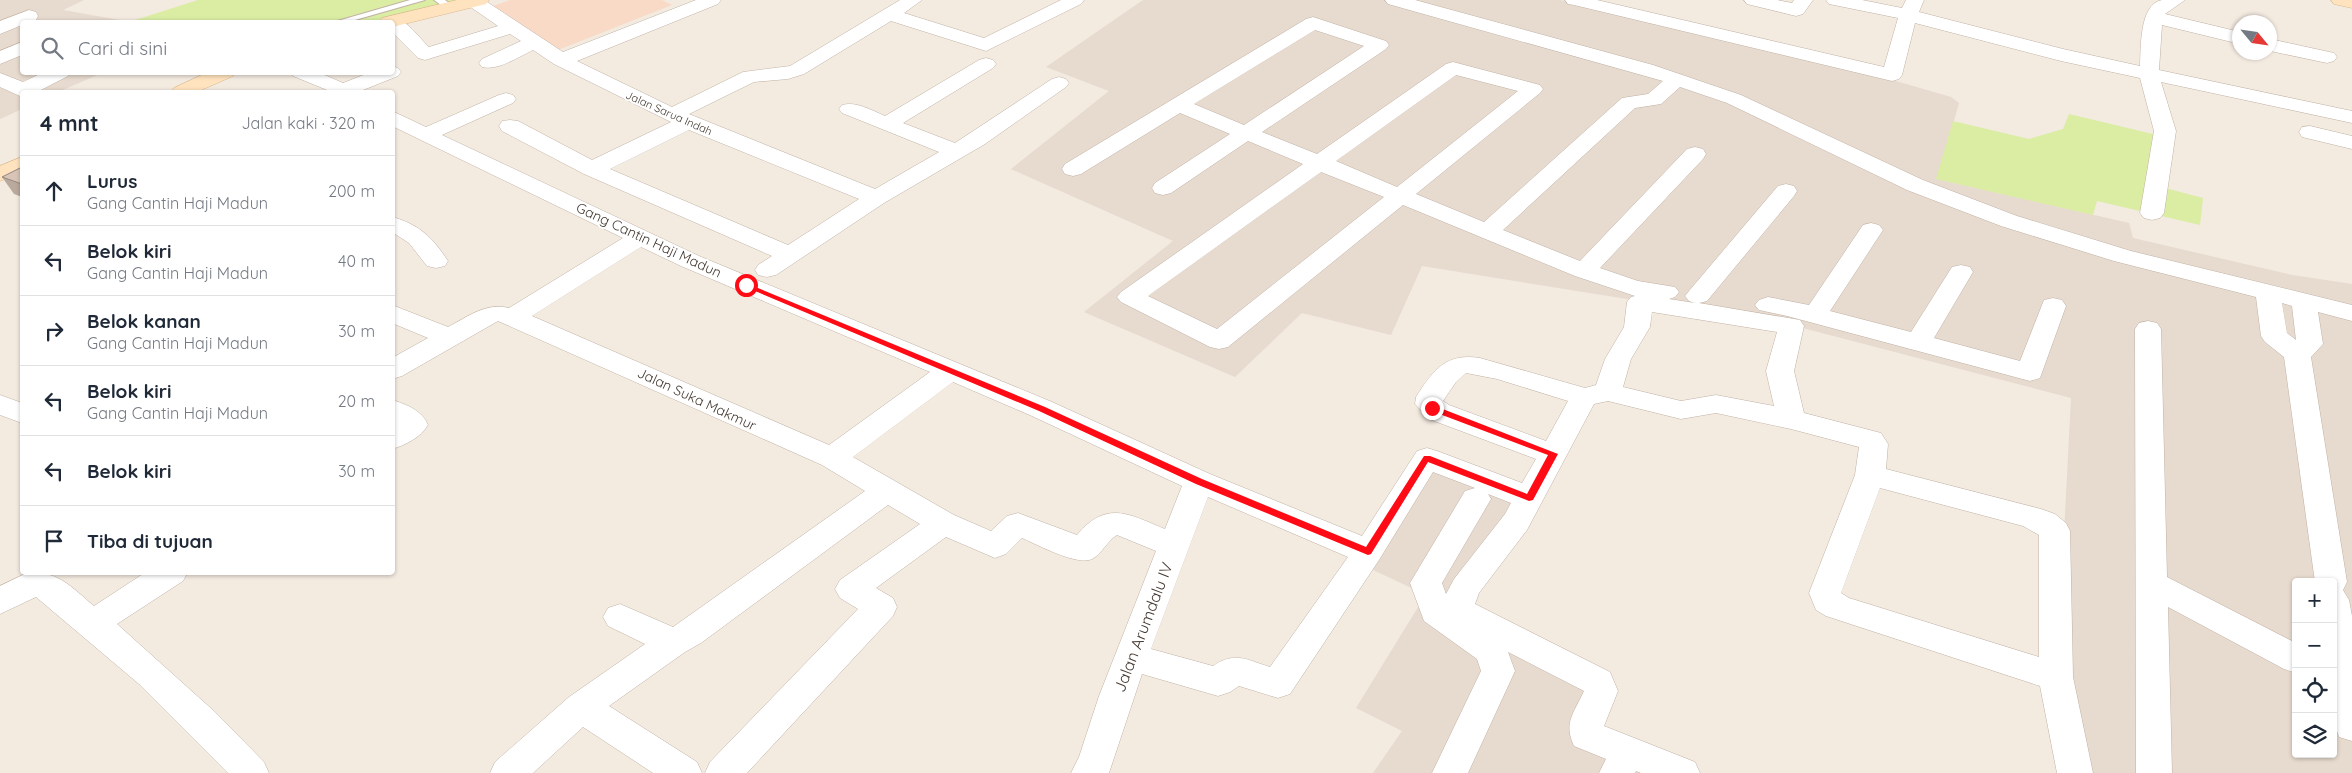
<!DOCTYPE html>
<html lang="id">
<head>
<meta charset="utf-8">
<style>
	body { margin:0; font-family:Quicksand,sans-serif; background:#f2f2f3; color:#1f2937 }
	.controls { position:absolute; right:15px; bottom:15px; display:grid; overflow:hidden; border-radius:5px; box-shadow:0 1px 4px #0004 }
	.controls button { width:45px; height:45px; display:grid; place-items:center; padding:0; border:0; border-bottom:1px solid #e0e1e3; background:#fff; color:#1f2937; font:25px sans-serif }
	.compass { position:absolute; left:2232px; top:15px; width:45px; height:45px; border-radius:50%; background:#fff; box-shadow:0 1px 4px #0004; rotate:119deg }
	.stop { position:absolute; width:15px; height:15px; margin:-11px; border:4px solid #ff0b15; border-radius:50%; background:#fff }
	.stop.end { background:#ff0b15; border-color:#fff; box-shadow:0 1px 5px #0008 }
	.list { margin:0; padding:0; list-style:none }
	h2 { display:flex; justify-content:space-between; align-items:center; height:65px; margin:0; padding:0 20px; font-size:21px }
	h2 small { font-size:16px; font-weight:400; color:#747a83 }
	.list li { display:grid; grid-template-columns:32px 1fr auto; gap:15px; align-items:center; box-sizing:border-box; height:70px; padding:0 20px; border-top:1px solid #e0e1e3 }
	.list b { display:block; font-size:19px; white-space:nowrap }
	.list p { margin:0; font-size:16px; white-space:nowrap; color:#747a83 }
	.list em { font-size:16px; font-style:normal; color:#747a83 }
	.icon { flex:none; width:28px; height:28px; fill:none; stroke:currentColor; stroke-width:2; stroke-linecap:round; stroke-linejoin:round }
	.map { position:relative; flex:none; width:2352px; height:773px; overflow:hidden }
	.search { position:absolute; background:#fff; box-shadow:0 1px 4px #0004; left:20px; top:20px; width:375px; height:55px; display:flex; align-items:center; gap:12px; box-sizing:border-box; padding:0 18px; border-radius:5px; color:#747a83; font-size:19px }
	.panel { position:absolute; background:#fff; box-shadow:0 1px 4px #0004; left:20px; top:90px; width:375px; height:485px; border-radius:5px }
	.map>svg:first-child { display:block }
	.residential { fill:#e7dace; fill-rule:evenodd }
	.commercial { fill:#f8dac7 }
	.green { fill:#daeda3 }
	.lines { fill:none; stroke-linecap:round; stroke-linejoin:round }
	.lane-casing { stroke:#c1b2a5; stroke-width:2 }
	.street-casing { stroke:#c1b2a5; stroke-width:1 }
	.secondary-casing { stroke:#dbb78c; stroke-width:1 }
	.lane { fill:#fff; fill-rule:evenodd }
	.street { fill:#fff; fill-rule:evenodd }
	.secondary { fill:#ffe3be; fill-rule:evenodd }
	.wall { fill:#baa99d }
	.building { fill:#d8c5b7; stroke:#978a80 }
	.route { fill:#ff0b15 }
	.labels { text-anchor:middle; stroke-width:4; stroke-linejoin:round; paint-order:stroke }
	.far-street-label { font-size:11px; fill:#443931; stroke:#fff }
	.street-label { font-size:14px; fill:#443931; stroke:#fff }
	.near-street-label { font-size:16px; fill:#443931; stroke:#fff }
</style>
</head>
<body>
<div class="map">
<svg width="2352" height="773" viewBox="0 0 2352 773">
	<rect width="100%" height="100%" fill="#f3eae0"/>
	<g class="residential">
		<path d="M0 0H84L63 10 131 22H22V72L102 73 58 92H22V109L0 119Z"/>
		<path d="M1143 0H1560L1868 73 1951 97 1959 103 1937 179 2129 223 2133 238 2292 275 2352 284V773H2082L2064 685 2063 554 2071 398 1795 326 1422 266 1391 335 1302 313 1235 377 1084 312 1173 241 1011 169 1109 91 1046 67ZM2296 582H2333V754H2296Z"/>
		<path d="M1437 472 1513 501 1457 591 1596 695 1573 734 1656 773H1373L1402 731 1356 708 1420 604V592L1369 568 1425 474Z"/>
	</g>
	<path class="commercial" d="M510 0H662L672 5 553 52 482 10Z"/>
	<g class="green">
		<path d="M198 0H474L385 22H129Z"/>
		<path d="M2069 114 2157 135 2150 184 2203 198 2200 225 2097 201 2093 215 1936 179 1953 121 2029 139 2063 129Z"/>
	</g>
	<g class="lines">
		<defs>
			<g id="lane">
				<path d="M410 0H425L348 22H334Z"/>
				<path d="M434 0H445L456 8 448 10Z"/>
			</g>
			<g id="street">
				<path d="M467 0H484L563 52 696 0H721L718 4 577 61 672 107 743 72 790 66 900 0H922L904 13 984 38 1061 0H1084L1081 4 986 51 891 21 804 74 788 79 754 82 689 114 875 189 939 152 842 113 839 109 842 105C856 101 871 110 885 116L979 60 986 58 993 60 996 64 993 68 903 123 955 143 1052 79 1059 77 1066 79 1069 83 1066 87 985 144 884 203 776 275 767 277 758 275 755 270 758 265 772 256 584 174 502 131 499 126 502 121 510 120 518 121 592 160 671 122 554 64 533 50C518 57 498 71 482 67L479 63 482 59 521 41 510 34 425 60 418 58 392 32V22H384L386 18C404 14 417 36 429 47L498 26 469 6 466 2ZM689 130 859 199 788 245 610 169Z"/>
				<path d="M1385 0H1415L1653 65 1741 95 1923 180 2017 216 2131 251 2352 305V321L2318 312 2323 344 2311 357 2347 582 2343 590 2349 600 2352 616V741L2339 737 2333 719V582H2315L2284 357 2265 342 2261 336 2256 297 2114 261 2001 226 1907 190 1727 103 1680 87 1661 104 1635 108 1503 230 1580 261 1687 149 1695 147 1703 149 1706 154 1703 159 1600 268 1638 281 1675 287 1679 292 1675 297 1669 299 1695 303 1689 301 1685 296 1689 291 1778 186 1786 184 1794 186 1797 191 1794 196 1707 301 1699 303 1800 320 1804 326 1794 371 1804 413 1881 433 1888 444 1886 469 2041 509 2055 514 2066 523 2070 531 2073 677 2093 773H2057L2040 686 1826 616 1816 610 1809 593 1855 475 1859 447 1791 429 1716 413 1681 419 1608 401 1594 404 1527 530 1479 593 1475 604 1610 672 1618 691 1604 726 1695 762 1700 773H1641L1636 771 1635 773H1599L1606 759 1574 746C1563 723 1574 713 1584 691L1508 652 1515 671 1468 773H1432L1481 671 1477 659 1424 621 1410 583 1465 491 1475 488 1433 472 1379 560 1290 694 1278 698 1239 686 1230 692 1218 696 1142 674 1109 773H1071L1079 757 1099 696 1156 551 1117 535C1107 541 1101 555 1092 559 1077 566 1038 545 1022 538L1006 554 995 558 946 537 876 588 893 598 897 607 893 616 747 773H705L710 762 858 609 840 598 835 589 840 580 920 524 888 505 701 643 685 652 609 706 697 762 702 773H653L583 727 533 773H490L495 762 569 697 645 644 608 626 603 617 608 608 620 604 673 627 865 491 822 465 498 321 402 376 392 379V358L428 338 392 323V305L448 327C467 317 486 302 509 308L623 238 392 126V111L426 127 499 95 506 93 513 95 516 99 513 103 442 135 699 256 1052 402 1210 474 1362 536 1417 451 1427 448 1437 451 1522 483 1536 459 1429 419 1415 404 1416 397C1434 369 1446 353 1480 358L1585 388 1596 385 1605 359 1624 327 1627 302 1631 297 1635 296 1575 276 1403 205 1228 347 1219 349 1210 347 1121 302 1117 297 1121 292 1303 164 1248 141 1171 193 1163 195 1155 193 1152 188 1155 183 1230 134 1180 113 1081 174 1073 176 1065 174 1062 169 1065 164 1306 19 1313 17 1386 41 1389 45 1386 49 1262 132 1317 154 1446 64 1453 62 1540 85 1543 89 1540 93 1416 194 1484 222 1622 98 1648 94 1663 81 1388 4ZM1315 30 1364 46 1244 125 1194 104ZM1456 75 1518 91 1397 187 1336 161ZM1321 172 1384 197 1217 329 1148 296ZM641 247 681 266 930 372 829 445 532 316ZM2282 303 2292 306 2296 340 2287 333ZM1652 312 1777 332 1766 371 1774 406 1716 395 1681 401 1623 387 1631 359 1650 327ZM1466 373 1497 379 1568 401 1546 441 1449 405 1443 401 1456 382ZM953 382 1032 416 1182 486 1165 529C1130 515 1107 499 1077 535L1018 513 1007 516 991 531 954 515 853 457ZM1880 488 2023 526 2039 535V657L1849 598 1841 593ZM1488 494 1511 503 1505 514 1454 579 1446 594 1442 583 1491 499ZM1208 497 1348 557 1270 667C1247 660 1235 651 1213 666L1151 649Z"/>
				<path d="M1565 0H1597L1884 67 1898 18 1829 4 1826 0H1862L1902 8 1906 0H1924L1919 12 2063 49 2140 66C2141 48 2139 4 2162 0 2169 0 2178 0 2185 0L2165 14 2240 32V44L2162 25 2159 70 2352 111V123L2161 82 2176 131 2164 213 2160 218 2152 220 2144 218 2140 213 2154 131 2140 78 2061 61 1915 23 1902 75 1899 79 1892 81 1574 5 1568 4Z"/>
				<path d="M1744 0H1777L1792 3 1794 0H1813L1803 14 1796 16 1747 4Z"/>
				<path d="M29 10 36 12 38 16 36 20 22 22V25L0 34V21Z"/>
				<path d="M2270 39 2334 53 2337 57 2334 61 2327 63 2270 51Z"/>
				<path d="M22 42V55L0 64V51Z"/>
				<path d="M392 66 398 68 401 72 398 76 358 92H332L293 76 290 72H318L343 83 371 72H392Z"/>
				<path d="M44 72H71L68 76 37 92H22V97L0 87V73L23 82Z"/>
				<path d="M2310 126 2352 136V149L2302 137 2299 132 2302 127Z"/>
				<path d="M392 217C419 224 433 238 448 261L445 266 436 268 427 266 409 243 392 232Z"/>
				<path d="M1871 223 1879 225 1883 230 1830 311 1911 332 1952 267 1961 265 1970 267 1973 272 1934 338 2020 361 2044 300 2053 298 2062 300 2066 306 2040 378 2030 381 1787 316 1759 310 1755 305 1759 300 1768 297 1809 305 1863 225Z"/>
				<path d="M2148 321 2157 323 2161 329 2167 577 2296 643V673L2284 669 2168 607 2172 773H2136L2135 329 2139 323Z"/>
				<path d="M0 395 22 403V423L0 415Z"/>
				<path d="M392 400C406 404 423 411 428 425 421 437 406 445 392 449V425L395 424 392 422Z"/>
				<path d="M29 572C60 572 71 587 94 606L146 572H188L183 581 117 624 215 712 264 762 269 773H228L139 684 36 597 0 614V586Z"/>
			</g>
			<g id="secondary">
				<path d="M457 0H489L486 4 392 27V22H380L382 18Z"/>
				<path d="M2331 0H2352V8L2334 4Z"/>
				<path d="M208 72H236L233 76 197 92H171L174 88Z"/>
				<path d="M22 157V172L0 181V166Z"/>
			</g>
		</defs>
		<use href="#lane" class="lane-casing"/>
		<use href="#street" class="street-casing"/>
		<use href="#secondary" class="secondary-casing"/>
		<use href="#lane" class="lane"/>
		<use href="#street" class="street"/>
		<use href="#secondary" class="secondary"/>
	</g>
	<path class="wall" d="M22 167V197L14 194 2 177Z"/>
	<path class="building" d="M22 167V184L2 177Z"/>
	<path class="route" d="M746 283 1045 407 1202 479 1366 547 1424 456H1430L1527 494 1548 455 1429 410V406H1435L1558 454 1533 500 1529 501 1428 462 1371 554 1368 555 1196 484 1039 411 743 286 742 285Z"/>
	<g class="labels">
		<g class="far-street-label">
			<text transform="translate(669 113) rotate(24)" y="4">Jalan Sarua Indah</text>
		</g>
		<g class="street-label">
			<text transform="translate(649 240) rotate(25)" y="5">Gang Cantin Haji Madun</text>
			<text transform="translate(697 399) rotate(25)" y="5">Jalan Suka Makmur</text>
		</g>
		<g class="near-street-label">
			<text transform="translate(1143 627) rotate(-69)" y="6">Jalan Arumdalu IV</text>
		</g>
	</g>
</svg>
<div class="controls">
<button>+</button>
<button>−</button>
<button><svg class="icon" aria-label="locate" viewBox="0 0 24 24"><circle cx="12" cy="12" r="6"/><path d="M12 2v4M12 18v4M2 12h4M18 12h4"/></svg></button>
<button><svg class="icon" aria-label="layers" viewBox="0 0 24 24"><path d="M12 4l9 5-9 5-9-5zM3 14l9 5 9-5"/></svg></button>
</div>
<svg class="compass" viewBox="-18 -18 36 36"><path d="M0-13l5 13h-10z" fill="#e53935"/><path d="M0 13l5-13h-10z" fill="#747a83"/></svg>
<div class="stop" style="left:746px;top:285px"></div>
<div class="stop end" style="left:1432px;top:408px"></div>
<div class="search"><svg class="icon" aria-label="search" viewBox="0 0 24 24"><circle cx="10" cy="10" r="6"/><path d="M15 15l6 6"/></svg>Cari di sini</div>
<section class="panel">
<h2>4 mnt<small>Jalan kaki · 320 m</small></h2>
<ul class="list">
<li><svg class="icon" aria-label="ahead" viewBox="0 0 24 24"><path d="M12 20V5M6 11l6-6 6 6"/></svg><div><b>Lurus</b><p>Gang Cantin Haji Madun</p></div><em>200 m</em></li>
<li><svg class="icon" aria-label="left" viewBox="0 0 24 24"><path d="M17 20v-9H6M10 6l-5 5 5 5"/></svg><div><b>Belok kiri</b><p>Gang Cantin Haji Madun</p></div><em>40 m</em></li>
<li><svg class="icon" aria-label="right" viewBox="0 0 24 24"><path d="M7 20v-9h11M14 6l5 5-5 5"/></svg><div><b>Belok kanan</b><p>Gang Cantin Haji Madun</p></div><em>30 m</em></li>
<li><svg class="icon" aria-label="left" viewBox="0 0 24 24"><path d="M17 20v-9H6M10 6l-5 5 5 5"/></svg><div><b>Belok kiri</b><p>Gang Cantin Haji Madun</p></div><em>20 m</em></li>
<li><svg class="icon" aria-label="left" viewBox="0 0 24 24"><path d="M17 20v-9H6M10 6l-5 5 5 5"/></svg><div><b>Belok kiri</b></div><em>30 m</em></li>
<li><svg class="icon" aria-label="arrive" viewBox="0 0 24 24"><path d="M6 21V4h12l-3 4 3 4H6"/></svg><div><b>Tiba di tujuan</b></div></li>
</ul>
</section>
</div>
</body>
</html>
